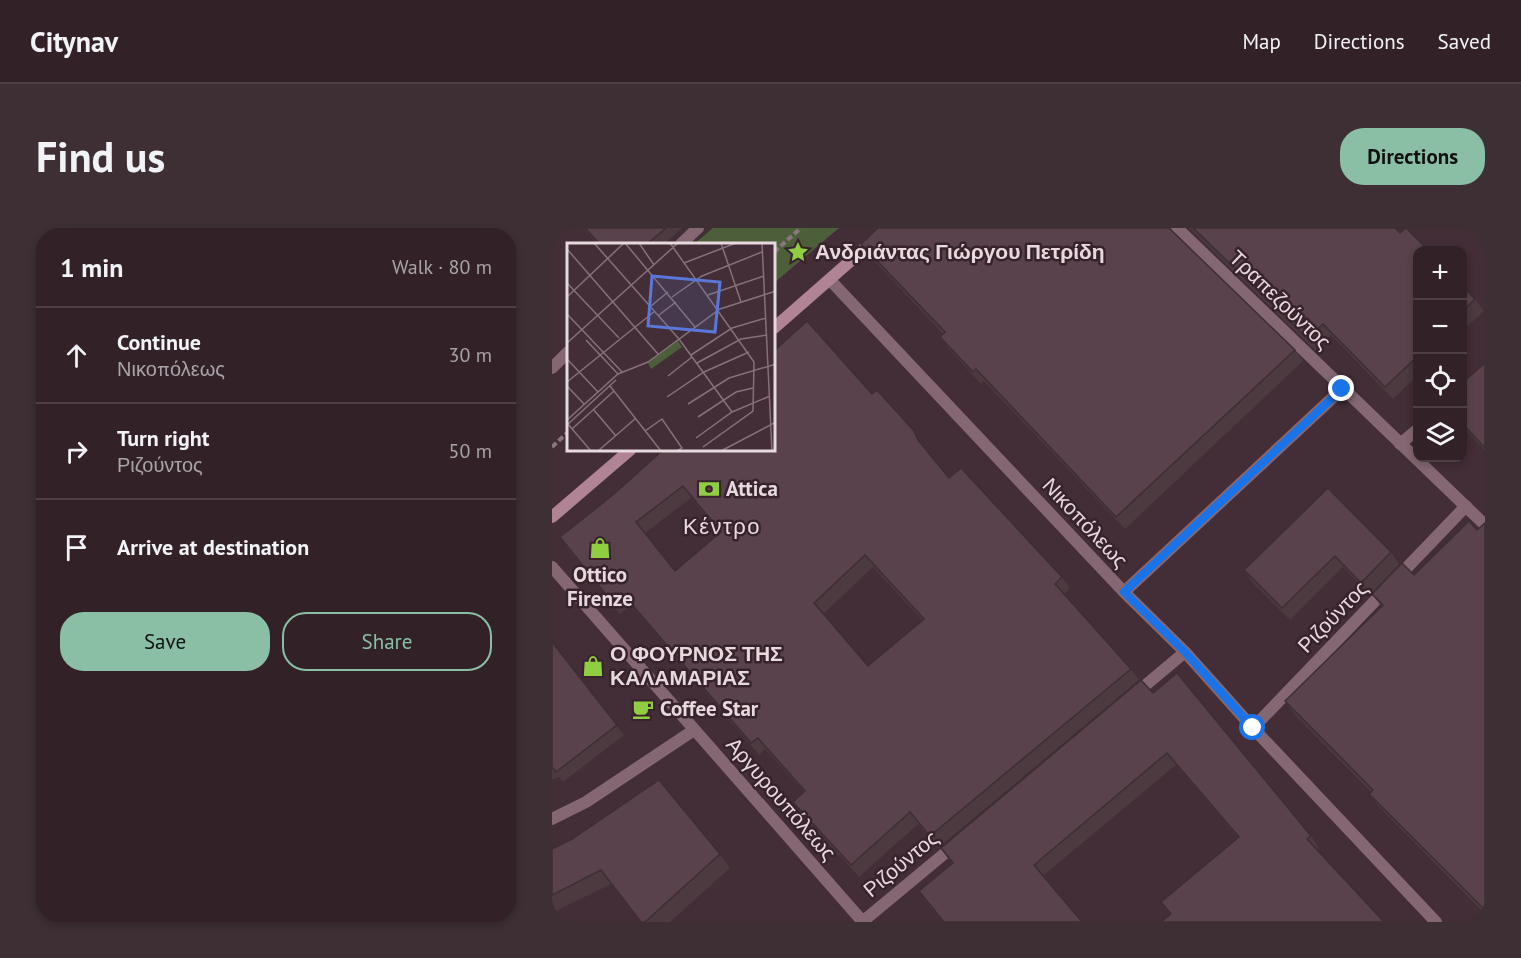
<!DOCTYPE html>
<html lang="en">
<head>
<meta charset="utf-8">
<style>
	body { margin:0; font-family:"PT Sans",sans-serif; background:#3d2f34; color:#f1f3f6 }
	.controls { position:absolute; right:18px; top:18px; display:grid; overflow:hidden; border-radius:12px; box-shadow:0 3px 9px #0003 }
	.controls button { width:54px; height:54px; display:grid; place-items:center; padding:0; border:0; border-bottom:2px solid #4d3f45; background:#322228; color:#f1f3f6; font:30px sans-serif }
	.stop { position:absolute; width:18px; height:18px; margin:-14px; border:4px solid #1a73e8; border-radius:50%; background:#fff }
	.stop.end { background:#1a73e8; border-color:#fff; box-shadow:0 2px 6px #0008 }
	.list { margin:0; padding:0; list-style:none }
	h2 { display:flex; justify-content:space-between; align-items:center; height:78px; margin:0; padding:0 24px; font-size:26px }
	h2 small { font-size:20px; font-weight:400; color:#a8a4a8 }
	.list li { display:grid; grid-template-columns:39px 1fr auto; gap:18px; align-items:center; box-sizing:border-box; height:96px; padding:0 24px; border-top:2px solid #4d3f45 }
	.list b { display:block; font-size:22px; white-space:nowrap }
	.list p { margin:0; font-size:20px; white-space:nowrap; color:#a8a4a8 }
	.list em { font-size:20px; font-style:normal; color:#a8a4a8 }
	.actions { display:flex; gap:12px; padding:18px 24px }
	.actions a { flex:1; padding:14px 0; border:2px solid #8abfa5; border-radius:24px; text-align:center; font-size:21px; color:#8abfa5 }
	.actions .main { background:#8abfa5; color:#111 }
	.icon { flex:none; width:33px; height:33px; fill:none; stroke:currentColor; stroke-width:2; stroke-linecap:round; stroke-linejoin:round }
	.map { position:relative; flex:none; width:933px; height:694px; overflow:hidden; border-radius:24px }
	header { display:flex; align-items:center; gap:36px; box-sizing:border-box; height:84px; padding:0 30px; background:#322228; border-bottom:2px solid #4d3f45 }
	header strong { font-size:28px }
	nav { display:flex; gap:33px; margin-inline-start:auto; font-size:21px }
	.intro { display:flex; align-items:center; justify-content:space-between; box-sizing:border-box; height:144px; padding:0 36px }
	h1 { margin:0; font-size:42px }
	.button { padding:15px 27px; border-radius:24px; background:#8abfa5; color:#111; font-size:21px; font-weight:700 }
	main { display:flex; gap:36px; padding:0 36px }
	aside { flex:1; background:#322228; border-radius:24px; box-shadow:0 3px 9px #0003 }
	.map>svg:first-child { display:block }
	.green { fill:#4c5f3a }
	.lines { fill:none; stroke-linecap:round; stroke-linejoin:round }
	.path { stroke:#89767d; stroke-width:4; stroke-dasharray:6 3; stroke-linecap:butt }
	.pedestrian { stroke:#846772; stroke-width:12 }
	.minor { stroke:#846772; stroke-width:12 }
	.tertiary { stroke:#846772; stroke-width:12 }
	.secondary { stroke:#b08395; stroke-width:12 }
	.wall { fill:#4d3940; fill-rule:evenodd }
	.shaded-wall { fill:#3e2e34 }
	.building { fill:#59424b; stroke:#3e2e34; stroke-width:1.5; fill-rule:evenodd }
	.route { stroke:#1a73e8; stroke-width:8 }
	.labels { text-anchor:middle; stroke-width:5; stroke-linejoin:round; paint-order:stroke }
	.poi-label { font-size:21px; font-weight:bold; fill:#e7d9de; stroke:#38232c; text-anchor:start }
	.street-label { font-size:21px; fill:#e7d9de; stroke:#38232c }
	.neighbourhood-label { font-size:22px; letter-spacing:1.5px; fill:#e7d9de; stroke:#38232c }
	.inset-road { fill:none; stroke:#857279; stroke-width:1.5 }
	.view { fill:#5a78da; fill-opacity:0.15; stroke:#5a78da; stroke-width:3 }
	.inset-edge { fill:none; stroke:#e7d9de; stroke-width:3 }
</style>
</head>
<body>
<header>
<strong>Citynav</strong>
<nav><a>Map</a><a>Directions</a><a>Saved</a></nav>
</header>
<div class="intro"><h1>Find us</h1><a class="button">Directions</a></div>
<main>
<aside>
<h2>1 min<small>Walk · 80 m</small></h2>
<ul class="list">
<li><svg class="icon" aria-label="ahead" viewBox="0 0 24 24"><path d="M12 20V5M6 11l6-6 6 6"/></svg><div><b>Continue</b><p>Νικοπόλεως</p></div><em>30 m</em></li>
<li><svg class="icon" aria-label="right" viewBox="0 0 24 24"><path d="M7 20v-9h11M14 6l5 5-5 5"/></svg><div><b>Turn right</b><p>Ριζούντος</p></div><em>50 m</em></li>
<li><svg class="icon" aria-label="arrive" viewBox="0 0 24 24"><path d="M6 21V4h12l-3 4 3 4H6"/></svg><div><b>Arrive at destination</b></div></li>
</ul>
<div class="actions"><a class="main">Save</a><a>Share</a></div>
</aside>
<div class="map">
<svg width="933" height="694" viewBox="0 0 933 694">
	<rect width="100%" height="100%" fill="#432d36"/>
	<path class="green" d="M161 0H287L222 55V16H142Z"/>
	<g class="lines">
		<g class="path">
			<path d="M222 24 249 0"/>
			<path d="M0 219 16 204"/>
		</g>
		<g class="pedestrian">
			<path d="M129 16 146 0"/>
			<path d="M0 140 16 124"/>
		</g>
		<g class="minor">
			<path d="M625 0 933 297"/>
			<path d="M278 52 572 364 633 424 701 500 884 694"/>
			<path d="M848 216 866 201"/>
			<path d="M572 364 790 161"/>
			<path d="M583 466 633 424"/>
			<path d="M701 500 914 278"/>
			<path d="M0 591 34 574 142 502"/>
			<path d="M310 694 404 616"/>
		</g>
		<path class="tertiary" d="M0 339 311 694"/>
		<g class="secondary">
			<path d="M222 100 336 0"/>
			<path d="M0 289 78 222"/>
		</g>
	</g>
	<g class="wall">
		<path d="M31 0H130L112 16H46Z"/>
		<path d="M637 0H843L866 22V147L841 171 779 107 763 122Z"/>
		<path d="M921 0H933V14Z"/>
		<path d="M309 16 743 122 751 133 573 301 432 153 429 156 396 120 388 109 391 106 317 27Z"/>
		<path d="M910 58 923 71 932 83 910 103Z"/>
		<path d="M933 135V223L910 198V155Z"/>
		<path d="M320 166 362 203 370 214 373 220 397 250 510 349 518 360 512 366 579 441 587 452 386 620 366 596 307 649 249 585 241 574 252 564 213 521 207 527 79 377 68 386 16 321 8 309ZM139 270 168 305 123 343 93 305ZM321 339 370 392 316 438 271 386Z"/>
		<path d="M776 260 839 324 847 336 818 367 791 339 738 392 700 354 692 342Z"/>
		<path d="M933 295V686L826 578 817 566 819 564 742 486 733 473 830 379 820 366 862 347 925 302Z"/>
		<path d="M0 414 72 507 11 554 7 549 0 552Z"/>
		<path d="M601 465 759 608 767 620 765 622 618 687 609 674 686 610 624 537 491 648 530 694H391L375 675 367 663 400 636 389 620Z"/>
		<path d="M0 621 168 626 178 640 118 694H88L59 656 4 683 0 694Z"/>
	</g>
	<g class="shaded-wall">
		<path d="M362 203 370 214 374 223 366 212Z"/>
		<path d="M0 677 4 683 9 694H7L0 681Z"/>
	</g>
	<g class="building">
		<path d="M33 0H114L95 16H48Z"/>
		<path d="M326 0H617L743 122 564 289 424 141 421 144 388 109 393 104 309 16Z"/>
		<path d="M641 0H843L848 5 854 0 876 22H866V128L833 159 771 96 755 110Z"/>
		<path d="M923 0H933V11Z"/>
		<path d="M910 58 923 71 910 84Z"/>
		<path d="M255 93 320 166 325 162 362 203 366 212 397 250 409 240 510 349 503 356 579 441 378 608 358 584 299 637 241 574 253 563 206 510 199 515 71 366 60 374 8 309 62 266 111 222H222V123ZM131 258 169 304 123 343 84 294ZM313 327 372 391 316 438 262 375Z"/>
		<path d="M933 135V220L910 195V155Z"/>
		<path d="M776 260 839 324 809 355 783 328 730 380 692 342Z"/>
		<path d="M917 293 925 302 933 295V682L817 566 821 562 733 473 831 377 820 366 850 335 862 347Z"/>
		<path d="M0 414 65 497 4 544 0 539Z"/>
		<path d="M625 445 759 608 755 611 832 694H609L619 686 609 674 687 609 615 525 482 637 530 694H392L367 663 401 635 389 620 589 452 601 465Z"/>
		<path d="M107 552 168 626 93 694H89L49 642 0 667V621L20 611Z"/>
		<path d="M0 681 7 694H0Z"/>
	</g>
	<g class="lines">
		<path class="route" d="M701 500 633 424 572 364 790 161"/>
	</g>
	<defs>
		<symbol id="sight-bare" viewBox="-9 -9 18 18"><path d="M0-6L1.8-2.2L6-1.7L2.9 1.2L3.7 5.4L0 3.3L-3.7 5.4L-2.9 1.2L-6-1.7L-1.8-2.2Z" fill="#8fcd41" stroke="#38232c" stroke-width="2.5" paint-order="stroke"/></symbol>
		<symbol id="bank-bare" viewBox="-9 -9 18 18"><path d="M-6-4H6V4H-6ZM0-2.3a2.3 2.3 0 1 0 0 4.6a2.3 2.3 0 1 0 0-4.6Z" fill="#8fcd41" stroke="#38232c" stroke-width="2.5" paint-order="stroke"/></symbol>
		<symbol id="shop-bare" viewBox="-9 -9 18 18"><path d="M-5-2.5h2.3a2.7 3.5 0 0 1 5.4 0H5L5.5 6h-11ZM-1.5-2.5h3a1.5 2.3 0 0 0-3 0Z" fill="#8fcd41" stroke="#38232c" stroke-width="2.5" paint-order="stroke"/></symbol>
		<symbol id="cafe-bare" viewBox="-9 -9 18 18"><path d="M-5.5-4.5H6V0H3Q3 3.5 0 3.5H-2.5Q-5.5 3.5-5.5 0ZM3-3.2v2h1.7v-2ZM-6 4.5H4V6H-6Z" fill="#8fcd41" stroke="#38232c" stroke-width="2.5" paint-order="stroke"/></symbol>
	</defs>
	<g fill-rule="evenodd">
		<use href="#sight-bare" x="231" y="9" width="30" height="30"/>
		<use href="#bank-bare" x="142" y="246" width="30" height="30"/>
		<use href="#shop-bare" x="33" y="305" width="30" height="30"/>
		<use href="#shop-bare" x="26" y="423" width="30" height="30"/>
		<use href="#cafe-bare" x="76" y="466" width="30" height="30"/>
	</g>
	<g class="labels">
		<g class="poi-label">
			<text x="263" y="31">Ανδριάντας Γιώργου Πετρίδη</text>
			<text x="174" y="268">Attica</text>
			<text x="48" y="354" text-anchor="middle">Ottico<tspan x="48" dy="24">Firenze</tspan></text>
			<text x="58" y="433">Ο ΦΟΥΡΝΟΣ ΤΗΣ<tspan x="58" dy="24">ΚΑΛΑΜΑΡΙΑΣ</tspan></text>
			<text x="108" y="488">Coffee Star</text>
		</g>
		<g class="street-label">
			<text transform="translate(728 72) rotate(44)" y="7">Τραπεζούντος</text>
			<text transform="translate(533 295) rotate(47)" y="7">Νικοπόλεως</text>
			<text transform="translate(781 389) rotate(-46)" y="7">Ριζούντος</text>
			<text transform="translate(229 571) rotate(49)" y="7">Αργυρουπόλεως</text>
			<text transform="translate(349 636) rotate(-40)" y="7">Ριζούντος</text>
		</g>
		<g class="neighbourhood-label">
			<text x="170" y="306">Κέντρο</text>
		</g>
	</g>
	<g transform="translate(15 15)">
		<rect width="208" height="208" fill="#432d36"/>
		<path d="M111 98 115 104 84 126 81 120Z" fill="#4c5f3a"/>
		<path class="inset-road" d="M27 0 112 96 165 169M58 0 128 84M72 0 87 22M103 0 187 119 186 168 136 204M154 0 174 59M195 0 205 208M0 6 91 111M117 20 169 0M0 40 52 95M141 52 197 33M0 54 57 0M105 54 135 33 195 9M84 63 101 49M0 71 55 129M92 72 109 59M19 97 51 131M0 100 111 0M124 112 165 85 199 75M0 116 31 149M130 120 174 96 200 92M101 133 125 114M0 139 88 68M0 143 17 161M43 143 94 208M100 154 137 129 182 109M121 161 162 135 209 121M26 166 49 193M131 174 169 149 186 145M0 177 51 131 81 119 153 66 209 48M0 180 24 208M0 182 49 137M5 186 47 148M78 188 95 176 115 205 110 208M129 195 165 169 203 153M31 208 69 175M154 208 209 179"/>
		<path class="view" d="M85 33 153 39 148 89 81 83Z"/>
		<rect width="208" height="208" class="inset-edge"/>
	</g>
</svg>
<div class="controls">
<button>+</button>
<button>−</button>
<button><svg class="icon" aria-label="locate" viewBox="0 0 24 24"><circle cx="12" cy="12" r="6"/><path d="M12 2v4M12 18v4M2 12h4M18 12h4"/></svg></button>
<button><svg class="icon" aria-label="layers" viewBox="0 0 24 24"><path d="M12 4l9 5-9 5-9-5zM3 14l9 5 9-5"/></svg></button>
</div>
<div class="stop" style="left:701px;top:500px"></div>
<div class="stop end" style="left:790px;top:161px"></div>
</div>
</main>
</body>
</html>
